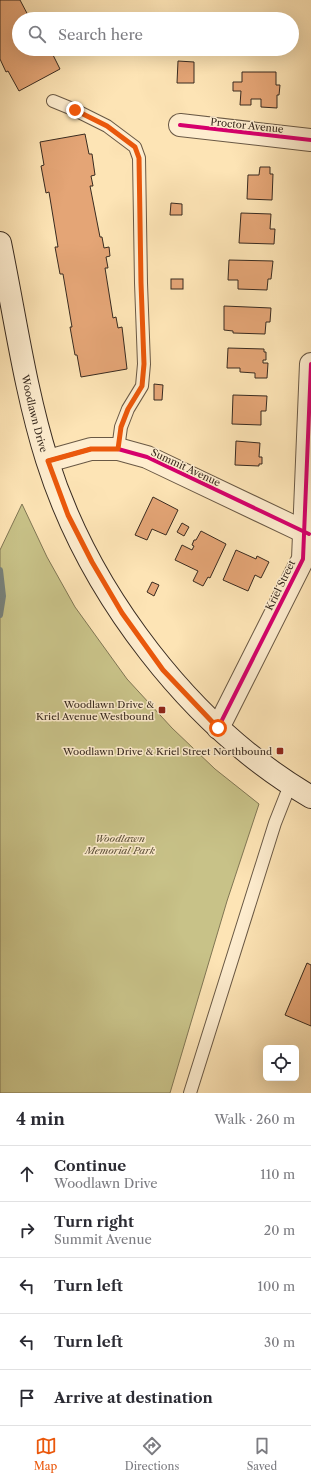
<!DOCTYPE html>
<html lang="en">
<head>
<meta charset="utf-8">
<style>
	body { margin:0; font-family:"Libre Caslon Text",serif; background:#f7f7f7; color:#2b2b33 }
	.controls { position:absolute; right:12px; bottom:12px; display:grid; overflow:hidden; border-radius:6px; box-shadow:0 4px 16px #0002 }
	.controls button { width:36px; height:36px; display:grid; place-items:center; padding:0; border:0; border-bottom:1px solid #e1e1e2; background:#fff; color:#2b2b33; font:20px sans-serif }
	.stop { position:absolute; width:12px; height:12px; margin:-9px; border:3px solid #ea580c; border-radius:50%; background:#fff }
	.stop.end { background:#ea580c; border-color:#fff; box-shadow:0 1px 4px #0008 }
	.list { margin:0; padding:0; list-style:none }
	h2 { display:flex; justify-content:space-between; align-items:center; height:52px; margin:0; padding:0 16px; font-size:17px }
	h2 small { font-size:13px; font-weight:400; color:#7c7c81 }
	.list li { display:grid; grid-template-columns:26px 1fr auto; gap:12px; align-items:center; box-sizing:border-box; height:56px; padding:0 16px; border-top:1px solid #e1e1e2 }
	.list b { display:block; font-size:15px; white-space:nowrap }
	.list p { margin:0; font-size:13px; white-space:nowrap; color:#7c7c81 }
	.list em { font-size:13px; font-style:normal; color:#7c7c81 }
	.icon { flex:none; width:22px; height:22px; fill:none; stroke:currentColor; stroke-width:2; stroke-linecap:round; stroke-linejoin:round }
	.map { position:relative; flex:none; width:311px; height:1093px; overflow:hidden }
	.search { position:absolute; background:#fff; box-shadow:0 4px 16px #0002; left:12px; right:12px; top:12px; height:44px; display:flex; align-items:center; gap:10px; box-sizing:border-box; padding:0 14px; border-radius:22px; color:#7c7c81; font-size:15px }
	.sheet { height:332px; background:#fff }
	nav { display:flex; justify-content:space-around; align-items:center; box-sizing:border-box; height:56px; border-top:1px solid #e1e1e2; background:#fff; font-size:11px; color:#7c7c81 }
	nav a { display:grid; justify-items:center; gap:2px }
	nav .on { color:#ea580c }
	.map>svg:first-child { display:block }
	.green { fill:#c8c288; stroke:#807654 }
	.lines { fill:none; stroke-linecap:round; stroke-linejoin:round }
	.stream { stroke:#79827b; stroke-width:6 }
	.building { fill:#e4a576; stroke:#392b20 }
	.lane-casing { stroke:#6a5945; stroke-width:14 }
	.street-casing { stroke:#6a5945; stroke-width:24 }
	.secondary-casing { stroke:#392b20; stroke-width:24 }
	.lane { stroke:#feedcf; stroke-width:12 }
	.street { stroke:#feedcf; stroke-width:22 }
	.secondary { stroke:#feedcf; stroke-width:22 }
	.cycleway-casing { stroke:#feedcf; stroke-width:6 }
	.cycleway { stroke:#d6006c; stroke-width:4 }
	.route { stroke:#ea580c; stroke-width:5 }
	.poi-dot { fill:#8f2418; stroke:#feedcf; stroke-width:1.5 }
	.labels { text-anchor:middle; stroke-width:3; stroke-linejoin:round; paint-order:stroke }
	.street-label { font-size:10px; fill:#392b20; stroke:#feedcf }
	.poi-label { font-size:10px; fill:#392b20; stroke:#feedcf; text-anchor:end }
	.park-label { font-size:10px; font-style:italic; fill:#5d513a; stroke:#feedcf }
</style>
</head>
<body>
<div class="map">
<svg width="311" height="1093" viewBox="0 0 311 1093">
	<rect width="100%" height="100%" fill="#fde4b5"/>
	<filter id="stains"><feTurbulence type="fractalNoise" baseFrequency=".005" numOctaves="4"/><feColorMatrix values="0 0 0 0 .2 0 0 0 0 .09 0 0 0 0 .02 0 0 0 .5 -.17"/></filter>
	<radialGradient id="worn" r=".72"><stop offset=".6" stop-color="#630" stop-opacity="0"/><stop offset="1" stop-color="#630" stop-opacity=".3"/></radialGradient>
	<path class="green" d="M22 504 47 557 75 607 127 679 172 728 215 769 259 804 227 901 170 1093H0V550Z"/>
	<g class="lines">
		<path class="stream" d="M0 570 3 596 0 615"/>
	</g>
	<g class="building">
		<path d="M0 0H20L30 19H19V49H52L51 51 60 69 19 91 8 71 6 72 0 59Z"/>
		<path d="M247 15 279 16V19H246Z"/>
		<path d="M245 49H273V51Z"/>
		<path d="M178 61 194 62V83H177Z"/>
		<path d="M242 72H276V85H280L279 95H277V108L261 107V99H251V105H240L241 91H233V82H242Z"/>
		<path d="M85 134 89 154H92L95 175 91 176 93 186H90L100 237H102L104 248 109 247 110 256 106 257 108 268H105L113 318 116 317 118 328 122 327 127 369 81 377 77 355H75L70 327H72L63 274H60L55 247H58L49 192 46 193 41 166 44 165 40 142Z"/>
		<path d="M260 167H270V174H273L272 200 247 199 248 175H259Z"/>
		<path d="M171 203 182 204V215H170Z"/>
		<path d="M241 213 271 214 270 229H275L274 244 239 243Z"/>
		<path d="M229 260 273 261 271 279H268L267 290 238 289V280H228Z"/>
		<rect x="171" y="279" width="12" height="10"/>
		<path d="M224 306 271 308 270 322H266L265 334 233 333V331L224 330Z"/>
		<path d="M228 348 264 349V352H266V360H263V363H268L267 378H255V373L240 372V368H227Z"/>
		<path d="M154 384 163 385 162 400H154Z"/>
		<path d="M233 395 267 396 266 411H261V425L232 424Z"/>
		<path d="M236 441 260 443 259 457H262V464H259V466L235 465Z"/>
		<path d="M153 497 178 510 166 535 152 529 147 540 135 535Z"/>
		<path d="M182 523 189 527 184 536 177 532Z"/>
		<path d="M201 531 226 544 210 578 208 577 203 586 193 581 198 571 175 560 182 545 192 550 194 546 192 545 194 540H196Z"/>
		<path d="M236 550 256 559 257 556 269 562 261 578 255 575 248 591 223 580Z"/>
		<path d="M152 582 159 585 154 596 147 592Z"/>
		<path d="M307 963 311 965V1026L285 1015Z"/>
	</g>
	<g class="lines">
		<defs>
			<g id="lane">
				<path d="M53 101 75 110 107 126 135 147 139 158 141 283 144 364 142 386 128 409 121 427 118 449"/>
				<path d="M190 1093 275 823 290 785"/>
			</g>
			<g id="street">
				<path d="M180 125 311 140"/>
				<path d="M48 461 91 449H118L147 457 311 535"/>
				<path d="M218 728 303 559 311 364"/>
			</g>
			<g id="secondary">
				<path id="s1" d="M0 243C15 316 25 390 47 460 89 593 190 726 311 797"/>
			</g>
		</defs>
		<use href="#lane" class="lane-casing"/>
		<use href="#street" class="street-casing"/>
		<use href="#secondary" class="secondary-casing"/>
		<use href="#lane" class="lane"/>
		<use href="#street" class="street"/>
		<use href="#secondary" class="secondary"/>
		<defs>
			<g id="cycleway">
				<path d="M180 125 311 140"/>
				<path d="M48 461 91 449H118L147 457 309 534"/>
				<path d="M218 728 303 559 311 364"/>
			</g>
		</defs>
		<use href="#cycleway" class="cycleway-casing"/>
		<use href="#cycleway" class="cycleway"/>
	</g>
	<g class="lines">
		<path class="route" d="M75 110 107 126 135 147 139 158 141 283 144 364 142 386 128 409 121 427 118 449H91L48 461 68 515 92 562 122 613 163 670 218 728"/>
	</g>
	<g class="poi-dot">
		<rect x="158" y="706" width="8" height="8" rx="2"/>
		<rect x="276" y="747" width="8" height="8" rx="2"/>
	</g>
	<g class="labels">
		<g class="street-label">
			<text transform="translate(247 125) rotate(6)" y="4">Proctor Avenue</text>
			<text dy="4" stroke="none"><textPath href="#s1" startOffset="174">Woodlawn Drive</textPath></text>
			<text transform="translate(186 467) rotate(25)" y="4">Summit Avenue</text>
			<text transform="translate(280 585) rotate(-64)" y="4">Kriel Street</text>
		</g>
		<g class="poi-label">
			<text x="154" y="708">Woodlawn Drive &amp;<tspan x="154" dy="12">Kriel Avenue Westbound</tspan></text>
			<text x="272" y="755">Woodlawn Drive &amp; Kriel Street Northbound</text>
		</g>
		<g class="park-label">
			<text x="120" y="842">Woodlawn<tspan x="120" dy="12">Memorial Park</tspan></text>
		</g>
	</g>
	<rect width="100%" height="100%" filter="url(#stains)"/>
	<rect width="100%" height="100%" fill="url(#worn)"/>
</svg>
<div class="controls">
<button><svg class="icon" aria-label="locate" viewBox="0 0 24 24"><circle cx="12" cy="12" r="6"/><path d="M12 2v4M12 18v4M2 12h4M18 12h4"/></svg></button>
</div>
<div class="stop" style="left:218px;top:728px"></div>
<div class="stop end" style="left:75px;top:110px"></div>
<div class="search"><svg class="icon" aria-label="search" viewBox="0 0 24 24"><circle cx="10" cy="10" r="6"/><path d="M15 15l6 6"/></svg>Search here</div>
</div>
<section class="sheet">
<h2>4 min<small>Walk · 260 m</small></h2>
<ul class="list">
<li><svg class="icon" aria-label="ahead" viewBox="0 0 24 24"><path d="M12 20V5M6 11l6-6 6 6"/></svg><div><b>Continue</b><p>Woodlawn Drive</p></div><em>110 m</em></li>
<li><svg class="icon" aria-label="right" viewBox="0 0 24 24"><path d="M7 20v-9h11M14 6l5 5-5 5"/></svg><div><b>Turn right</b><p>Summit Avenue</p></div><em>20 m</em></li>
<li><svg class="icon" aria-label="left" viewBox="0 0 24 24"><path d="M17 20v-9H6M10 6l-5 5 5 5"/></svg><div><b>Turn left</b></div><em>100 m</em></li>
<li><svg class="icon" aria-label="left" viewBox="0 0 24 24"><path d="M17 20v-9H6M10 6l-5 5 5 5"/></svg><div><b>Turn left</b></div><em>30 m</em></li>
<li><svg class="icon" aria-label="arrive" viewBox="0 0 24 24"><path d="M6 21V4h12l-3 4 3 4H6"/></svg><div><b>Arrive at destination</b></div></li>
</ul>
</section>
<nav>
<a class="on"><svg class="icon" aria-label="map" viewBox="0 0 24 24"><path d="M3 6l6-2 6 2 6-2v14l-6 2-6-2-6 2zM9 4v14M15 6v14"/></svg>Map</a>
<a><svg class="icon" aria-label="directions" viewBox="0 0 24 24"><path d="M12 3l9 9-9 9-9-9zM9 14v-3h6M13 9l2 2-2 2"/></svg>Directions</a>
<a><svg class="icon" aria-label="saved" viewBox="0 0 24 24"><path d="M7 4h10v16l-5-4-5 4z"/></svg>Saved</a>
</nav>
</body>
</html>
